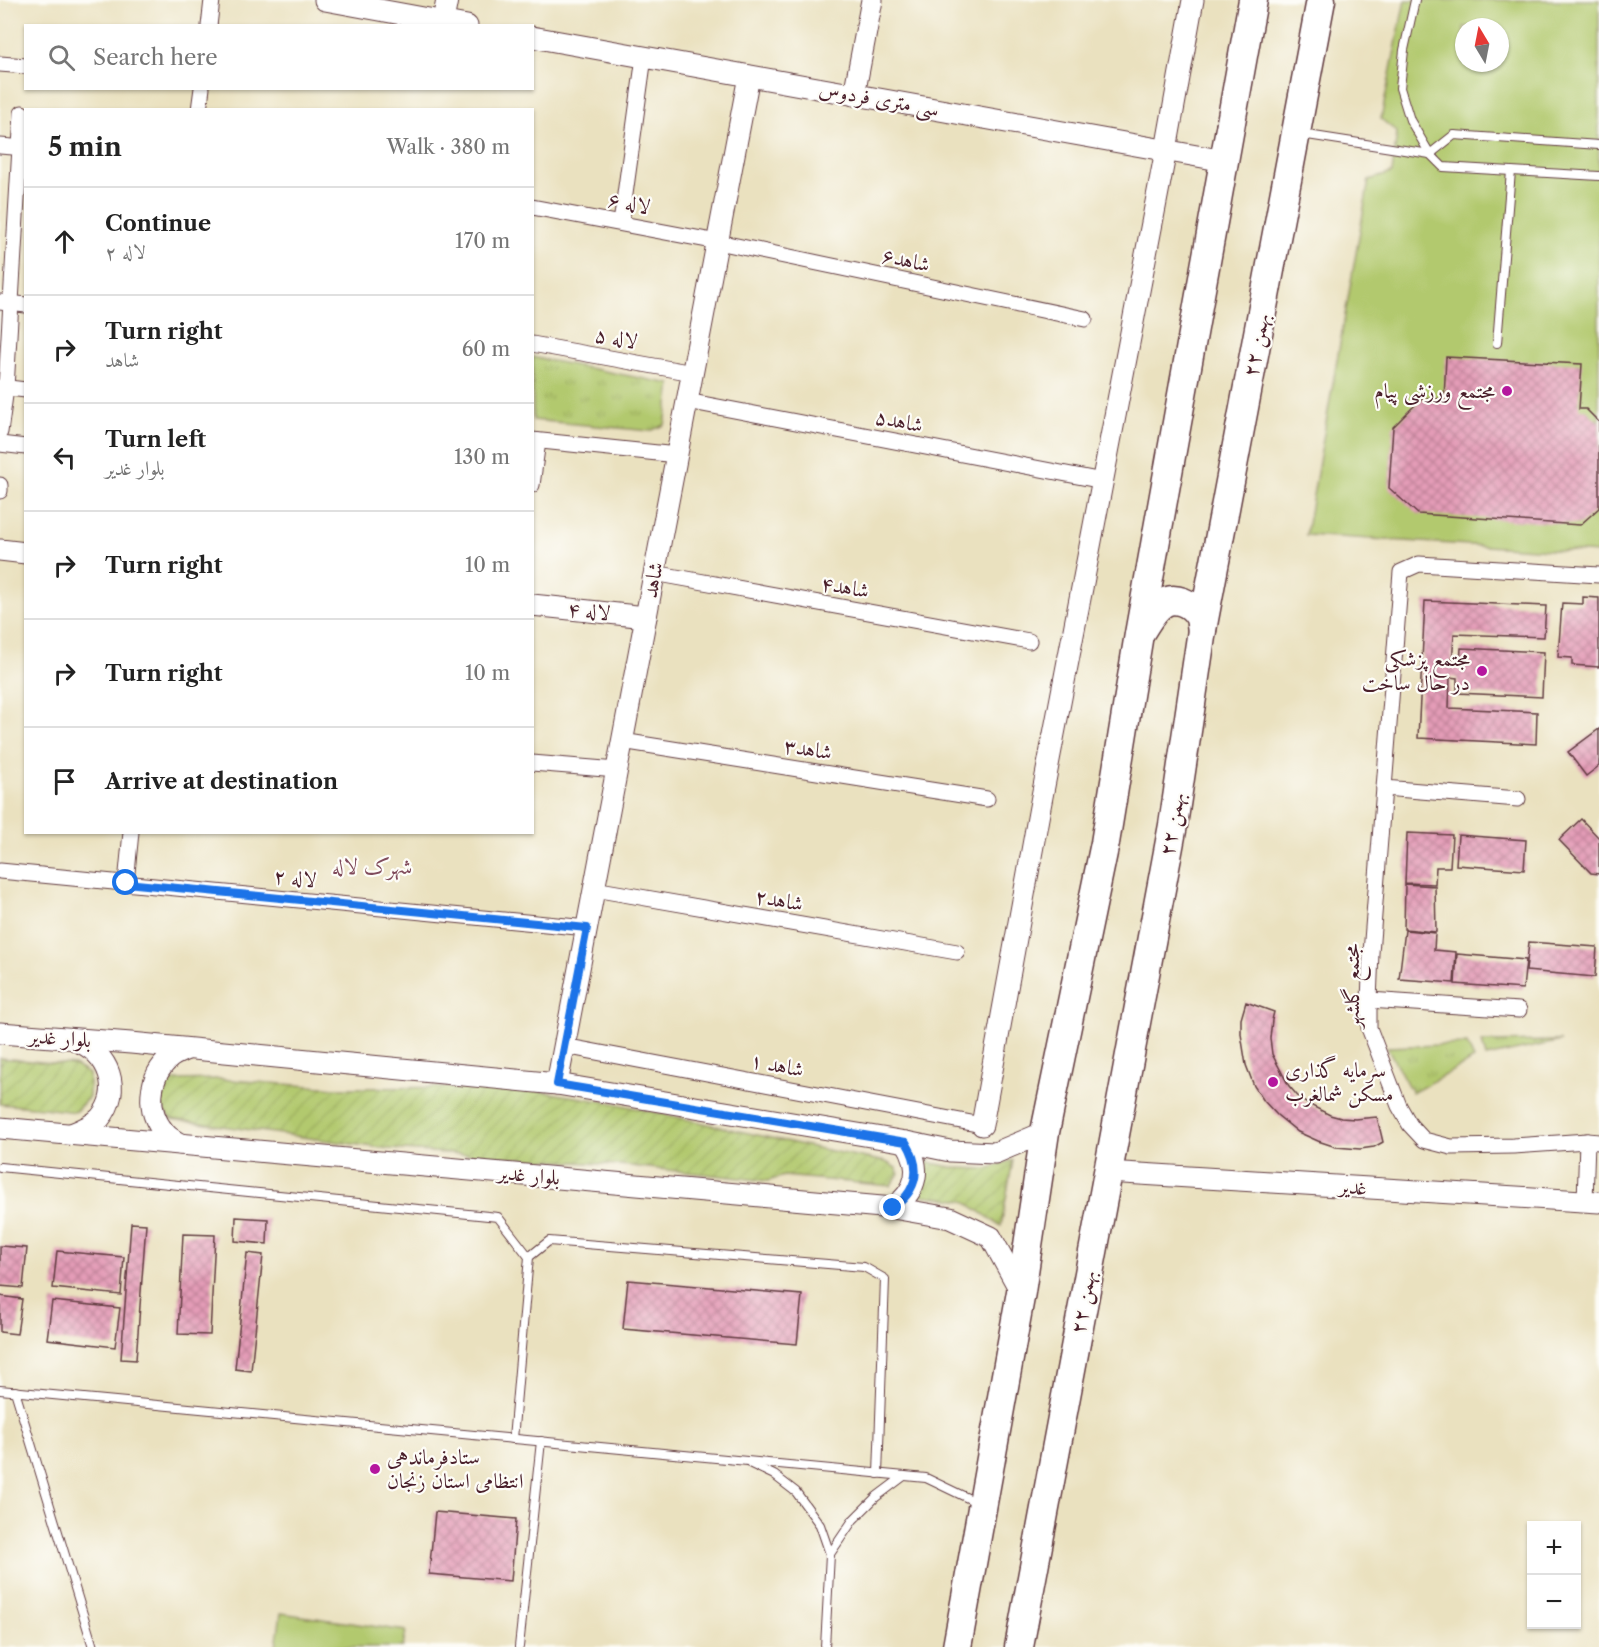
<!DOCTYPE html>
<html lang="en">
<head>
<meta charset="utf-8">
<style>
	body { margin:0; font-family:"Libre Caslon Text",Amiri,serif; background:#f6f6f6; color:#222 }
	.controls { position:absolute; right:18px; bottom:18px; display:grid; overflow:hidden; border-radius:0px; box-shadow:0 2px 4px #0004 }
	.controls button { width:54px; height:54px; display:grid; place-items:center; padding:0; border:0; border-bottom:2px solid #e0e0e0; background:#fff; color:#222; font:30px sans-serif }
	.compass { position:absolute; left:1455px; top:18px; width:54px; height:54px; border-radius:50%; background:#fff; box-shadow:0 2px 4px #0004; rotate:350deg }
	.stop { position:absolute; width:18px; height:18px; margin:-14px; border:4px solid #1a73e8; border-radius:50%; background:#fff }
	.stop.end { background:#1a73e8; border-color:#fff; box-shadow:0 2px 6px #0008 }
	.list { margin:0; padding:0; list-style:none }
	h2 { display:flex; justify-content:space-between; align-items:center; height:78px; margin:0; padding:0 24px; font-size:26px }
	h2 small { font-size:20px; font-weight:400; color:#767676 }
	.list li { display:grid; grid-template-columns:39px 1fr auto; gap:18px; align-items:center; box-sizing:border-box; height:108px; padding:0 24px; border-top:2px solid #e0e0e0 }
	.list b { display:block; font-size:22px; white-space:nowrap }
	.list p { margin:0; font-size:20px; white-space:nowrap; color:#767676 }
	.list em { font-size:20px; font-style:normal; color:#767676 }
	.icon { flex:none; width:33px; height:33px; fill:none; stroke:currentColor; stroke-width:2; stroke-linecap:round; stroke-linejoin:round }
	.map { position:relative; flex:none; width:1599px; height:1647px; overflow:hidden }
	.search { position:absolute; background:#fff; box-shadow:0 2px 4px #0004; left:24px; top:24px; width:510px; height:66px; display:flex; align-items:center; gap:15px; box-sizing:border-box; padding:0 21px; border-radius:0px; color:#767676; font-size:22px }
	.panel { position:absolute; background:#fff; box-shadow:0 2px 4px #0004; left:24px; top:108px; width:510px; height:726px; border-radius:0px }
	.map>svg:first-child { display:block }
	.grass { fill:url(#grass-tufts); stroke:#7e744c; stroke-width:1.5 }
	.garden { fill:url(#garden-furrows); stroke:#7e744c; stroke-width:1.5 }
	.pitch { fill:#b2c96e; stroke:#7e744c; stroke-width:1.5; fill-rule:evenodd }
	.building { fill:url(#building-cross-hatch) }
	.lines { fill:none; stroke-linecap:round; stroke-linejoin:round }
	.lane-casing { stroke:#623c41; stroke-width:10 }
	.street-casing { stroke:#623c41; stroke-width:17 }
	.secondary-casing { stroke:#623c41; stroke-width:23 }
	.highway-casing { stroke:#623c41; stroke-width:31 }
	.lane { stroke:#fff; stroke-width:8 }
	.street { stroke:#fff; stroke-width:15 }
	.secondary { stroke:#fff; stroke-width:21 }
	.highway { stroke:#fff; stroke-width:28 }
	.route { stroke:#1a73e8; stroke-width:8 }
	.poi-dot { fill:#b5179e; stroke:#fdfcf7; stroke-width:2 }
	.labels { text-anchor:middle; stroke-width:4.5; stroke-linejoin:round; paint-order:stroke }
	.street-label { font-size:21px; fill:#4a1f2b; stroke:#fdfcf7 }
	.poi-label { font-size:21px; fill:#4a1f2b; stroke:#fdfcf7; text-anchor:end }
	.neighbourhood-label { font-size:22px; fill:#804b5c; stroke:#fdfcf7 }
</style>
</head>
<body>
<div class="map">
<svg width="1599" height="1647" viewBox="0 0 1599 1647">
	<defs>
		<pattern id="grass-tufts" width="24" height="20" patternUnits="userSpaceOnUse" patternTransform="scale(1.5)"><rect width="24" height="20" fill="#b2c96e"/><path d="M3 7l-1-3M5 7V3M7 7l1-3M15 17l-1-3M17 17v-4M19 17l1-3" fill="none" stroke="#9bac5f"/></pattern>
		<pattern id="garden-furrows" width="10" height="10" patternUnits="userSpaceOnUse" patternTransform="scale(1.5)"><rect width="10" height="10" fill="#b2c96e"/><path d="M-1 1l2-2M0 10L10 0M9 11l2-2" fill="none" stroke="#9bac5f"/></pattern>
		<pattern id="building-cross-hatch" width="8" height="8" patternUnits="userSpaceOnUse" patternTransform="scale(1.5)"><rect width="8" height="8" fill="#e49cb7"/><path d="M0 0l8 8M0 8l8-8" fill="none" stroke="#bb7f95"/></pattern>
	</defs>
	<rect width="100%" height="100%" fill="#fdfcf7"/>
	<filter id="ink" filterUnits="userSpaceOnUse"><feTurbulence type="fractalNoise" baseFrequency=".0167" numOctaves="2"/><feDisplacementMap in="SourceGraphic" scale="12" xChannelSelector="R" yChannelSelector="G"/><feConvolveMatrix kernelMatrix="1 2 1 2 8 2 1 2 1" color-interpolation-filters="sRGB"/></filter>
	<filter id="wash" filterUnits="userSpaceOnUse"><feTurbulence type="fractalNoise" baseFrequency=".008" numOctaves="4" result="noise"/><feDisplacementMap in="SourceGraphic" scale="24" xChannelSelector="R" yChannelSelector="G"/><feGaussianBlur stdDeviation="1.35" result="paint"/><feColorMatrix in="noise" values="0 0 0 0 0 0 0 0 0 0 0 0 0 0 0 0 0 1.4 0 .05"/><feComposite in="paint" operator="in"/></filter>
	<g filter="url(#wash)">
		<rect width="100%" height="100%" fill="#eae1bf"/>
		<g class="grass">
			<path d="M532 357 671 384 665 425 650 431 533 420Z"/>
			<path d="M1561 1041 1486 1057 1482 1042Z"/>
			<path d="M1467 1044 1474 1059 1412 1093 1387 1047Z"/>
		</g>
		<g class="garden">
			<path d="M0 1058 74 1065 89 1074V1097L75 1112 43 1108 0 1104Z"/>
			<path d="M219 1079 336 1088 514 1087 613 1103 812 1147 886 1162 896 1168 899 1174 890 1186 784 1176 768 1181 631 1166 389 1149 171 1119 159 1105 161 1089 175 1080Z"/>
			<path d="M1013 1160 1001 1226 964 1201 914 1194 921 1190 926 1175 924 1161 954 1168 987 1169Z"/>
		</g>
		<g class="pitch">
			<path d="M1405 0H1599V553L1306 535 1369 180 1392 173 1397 132 1381 119ZM1464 27H1500V63H1464Z"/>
			<path d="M281 1613 406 1631 403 1647H276Z"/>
		</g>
		<g id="blocks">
			<g class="building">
				<path d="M1446 357 1582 364 1579 409H1586L1599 422V508L1580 525 1418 514 1389 488 1393 427 1422 398 1444 399Z"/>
				<path d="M1583 597 1599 598V667L1572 665V658L1558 657 1562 603 1583 604Z"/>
				<path d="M1425 601 1546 606 1544 637 1454 634 1452 664H1460L1461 648 1544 652 1542 697 1457 693V678L1450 677 1449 708 1537 712 1536 744 1418 738Z"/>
				<path d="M1599 729V766L1586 776 1568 752Z"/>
				<path d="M1581 819 1599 838V874L1591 873 1559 840Z"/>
				<path d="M1407 833 1452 835 1450 867H1436L1435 884 1405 883Z"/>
				<path d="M1458 835 1526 840 1524 870 1456 865Z"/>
				<path d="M1405 884 1435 886 1436 932 1404 929Z"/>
				<path d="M1405 930 1435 933 1434 950 1456 952 1454 983 1399 979Z"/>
				<path d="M1529 942 1597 947 1595 977 1526 971Z"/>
				<path d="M1457 954 1526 960 1523 989 1455 984Z"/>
				<path d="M1246 1002 1274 1012 1272 1020 1270 1038 1272 1054 1289 1086 1302 1101 1330 1115 1341 1118 1355 1119 1377 1117 1383 1142 1374 1147 1360 1149 1336 1147 1318 1141 1298 1132 1277 1115 1264 1101 1254 1086 1246 1065 1241 1034V1019Z"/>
				<path d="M236 1217 268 1219 267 1244 235 1241Z"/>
				<path d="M131 1223 146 1224 136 1360 121 1359Z"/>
				<path d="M183 1234 215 1235 210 1335 178 1334Z"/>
				<path d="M0 1246 27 1248 23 1288 0 1286Z"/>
				<path d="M57 1251 124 1257 121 1295 53 1288Z"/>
				<path d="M247 1253 263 1255 251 1371 235 1369Z"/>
				<path d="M628 1280 802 1295 797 1344 623 1329Z"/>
				<path d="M0 1296 22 1299 17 1334 0 1332Z"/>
				<path d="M52 1301 120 1308 115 1347 47 1339Z"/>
				<path d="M435 1512 516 1519 511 1581 429 1574Z"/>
			</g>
		</g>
	</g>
	<g filter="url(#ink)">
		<use href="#blocks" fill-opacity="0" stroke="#623c41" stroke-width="1.5"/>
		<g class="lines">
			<defs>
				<g id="lane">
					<path d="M1415 0 1404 50 1400 88 1410 120 1430 154"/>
					<path d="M1301 134 1430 154 1443 167 1599 176"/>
					<path d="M1430 154 1454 135 1599 145"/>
					<path d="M1497 343 1511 171"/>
					<path d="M0 1167 498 1217 529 1257"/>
					<path d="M0 1390 926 1478 978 1503"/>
					<path d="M15 1391 93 1647"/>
					<path d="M513 1439 529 1257 549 1241 864 1267 885 1279 878 1474"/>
					<path d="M751 1464 774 1475 796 1492 820 1525 830 1554"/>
					<path d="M519 1647 541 1441"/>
					<path d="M825 1647 830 1554 853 1520 876 1497 904 1476"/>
				</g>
				<g id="street">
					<path d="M209 26 212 0"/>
					<path d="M0 64 26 66"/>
					<path d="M199 110 202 88"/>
					<path d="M0 146 26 148"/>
					<path d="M532 207 718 242 1085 319"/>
					<path d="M621 223 644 57"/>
					<path d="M0 302 26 305"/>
					<path d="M532 344 693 373"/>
					<path d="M0 387 26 390"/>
					<path d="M687 401 1103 481"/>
					<path d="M0 432 6 388 22 113"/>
					<path d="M532 440 677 455"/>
					<path d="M0 444 26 447"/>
					<path d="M0 485V491"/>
					<path d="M532 485 538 441"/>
					<path d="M654 573 1029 641"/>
					<path d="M622 741 987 799"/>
					<path d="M532 763 617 770"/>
					<path d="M1384 788 1401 572 1419 564 1599 575"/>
					<path d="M1518 799 1384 788 1371 953 1369 1000V1028L1399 1106 1410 1125 1424 1140 1451 1147 1513 1146 1587 1141 1599 1142"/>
					<path d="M0 871 587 928"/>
					<path d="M126 883 131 832"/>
					<path d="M594 889 957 952"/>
					<path d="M1369 1000 1519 1010"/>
					<path d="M564 1046 982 1125"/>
					<path d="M1585 1201 1587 1141"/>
				</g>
				<g id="secondary">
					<path d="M325 0 467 26"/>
					<path d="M443 21 447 0"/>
					<path d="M532 37 1225 161"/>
					<path d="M854 95 872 0"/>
					<path d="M0 550 26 553"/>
					<path d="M532 605 646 617"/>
					<path d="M0 1033 131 1043 557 1084 906 1142 950 1151 995 1153 1045 1132"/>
					<path d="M557 1084 749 76"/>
					<path d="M982 1125 1040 807 1166 150 1193 0"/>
					<path d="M0 1128 893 1208 950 1218 991 1237 1021 1292"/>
					<path d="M71 1134C82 1130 92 1126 100 1118 123 1090 109 1054 77 1041"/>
					<path d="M180 1144C175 1141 169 1138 165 1133 145 1111 148 1076 171 1057 175 1054 182 1051 187 1049"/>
					<path d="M1107 1172 1599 1202"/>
					<path d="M893 1208C918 1190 922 1168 906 1142"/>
				</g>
				<g id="highway">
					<path d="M1141 631C1147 622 1152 611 1162 604 1174 595 1192 603 1199 616 1201 620 1201 626 1202 630"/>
					<path d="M957 1647 1021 1292 1045 1132 1105 843 1139 634 1253 0"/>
					<path d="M1019 1647 1173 825 1202 630 1321 0"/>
				</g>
			</defs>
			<use href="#lane" class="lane-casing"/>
			<use href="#street" class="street-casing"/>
			<use href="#secondary" class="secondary-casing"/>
			<use href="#highway" class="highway-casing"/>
			<use href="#lane" class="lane"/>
			<use href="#street" class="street"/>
			<use href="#secondary" class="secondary"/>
			<use href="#highway" class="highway"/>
		</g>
	</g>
	<g class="lines" filter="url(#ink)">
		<path class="route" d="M126 883 587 928 557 1084 906 1142C922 1168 918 1190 893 1208"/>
	</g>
	<g class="poi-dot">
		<circle cx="1507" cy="391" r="6"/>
		<circle cx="1482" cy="671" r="6"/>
		<circle cx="1273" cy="1082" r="6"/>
		<circle cx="375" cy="1469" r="6"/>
	</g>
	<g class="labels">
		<g class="street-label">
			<text transform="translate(879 99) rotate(10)" y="7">سی متری فردوس</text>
			<text transform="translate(629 203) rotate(11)" y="7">لاله ۶</text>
			<text transform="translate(906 260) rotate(12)" y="7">شاهد۶</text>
			<text transform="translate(616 338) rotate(10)" y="7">لاله ۵</text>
			<text transform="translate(1256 345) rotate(-79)" y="7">۲۲ بهمن</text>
			<text transform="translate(899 421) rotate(11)" y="7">شاهد۵</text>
			<text transform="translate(653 580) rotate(-79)" y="7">شاهد</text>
			<text transform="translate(845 587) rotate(10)" y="7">شاهد۴</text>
			<text transform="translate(589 611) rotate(6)" y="7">لاله ۴</text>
			<text transform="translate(808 749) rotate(9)" y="7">شاهد۳</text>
			<text transform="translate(1172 824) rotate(-80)" y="7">۲۲ بهمن</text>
			<text transform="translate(295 878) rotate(6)" y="7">لاله ۲</text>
			<text transform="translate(779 900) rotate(10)" y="7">شاهد۲</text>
			<text transform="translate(1352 986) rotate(-90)" y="7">مجتمع گلشهر</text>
			<text transform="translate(60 1038) rotate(4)" y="7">بلوار غدیر</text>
			<text transform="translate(777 1065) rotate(11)" y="7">شاهد ۱</text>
			<text transform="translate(529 1175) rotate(5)" y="7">بلوار غدیر</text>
			<text transform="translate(1353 1187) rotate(4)" y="7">غدیر</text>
			<text transform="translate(1083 1302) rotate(-80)" y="7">۲۲ بهمن</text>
		</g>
		<g class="poi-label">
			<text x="1495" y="398">مجتمع ورزشی پیام</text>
			<text x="1470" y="666">مجتمع پزشکی<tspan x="1470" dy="24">در حال ساخت</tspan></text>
			<text x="1285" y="1077" text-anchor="start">سرمایه گذاری<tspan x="1285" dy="24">مسکن شمالغرب</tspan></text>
			<text x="387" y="1464" text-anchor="start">ستادفرماندهی<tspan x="387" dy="24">انتظامی استان زنجان</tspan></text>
		</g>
		<g class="neighbourhood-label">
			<text x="372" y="874">شهرک لاله</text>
		</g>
	</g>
</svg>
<div class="controls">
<button>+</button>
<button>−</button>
</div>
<svg class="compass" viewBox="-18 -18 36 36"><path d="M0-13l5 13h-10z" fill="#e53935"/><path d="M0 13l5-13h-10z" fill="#767676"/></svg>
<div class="stop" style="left:126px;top:883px"></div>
<div class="stop end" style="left:893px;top:1208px"></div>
<div class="search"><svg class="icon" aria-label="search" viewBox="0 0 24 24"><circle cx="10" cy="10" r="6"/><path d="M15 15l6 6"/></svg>Search here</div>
<section class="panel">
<h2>5 min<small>Walk · 380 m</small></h2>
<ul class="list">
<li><svg class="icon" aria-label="ahead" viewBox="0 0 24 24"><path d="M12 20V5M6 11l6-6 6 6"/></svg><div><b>Continue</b><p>لاله ۲</p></div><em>170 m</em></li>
<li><svg class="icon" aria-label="right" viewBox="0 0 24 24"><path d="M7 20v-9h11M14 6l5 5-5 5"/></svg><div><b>Turn right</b><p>شاهد</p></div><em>60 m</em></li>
<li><svg class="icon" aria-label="left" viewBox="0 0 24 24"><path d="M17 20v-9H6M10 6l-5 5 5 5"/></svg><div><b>Turn left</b><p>بلوار غدیر</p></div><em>130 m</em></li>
<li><svg class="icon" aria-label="right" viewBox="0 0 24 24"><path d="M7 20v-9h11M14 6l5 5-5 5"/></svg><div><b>Turn right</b></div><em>10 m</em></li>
<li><svg class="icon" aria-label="right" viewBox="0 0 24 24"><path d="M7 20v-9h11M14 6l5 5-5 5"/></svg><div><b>Turn right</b></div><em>10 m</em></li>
<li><svg class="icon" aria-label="arrive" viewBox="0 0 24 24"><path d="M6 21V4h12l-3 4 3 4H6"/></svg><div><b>Arrive at destination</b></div></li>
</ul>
</section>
</div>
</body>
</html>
